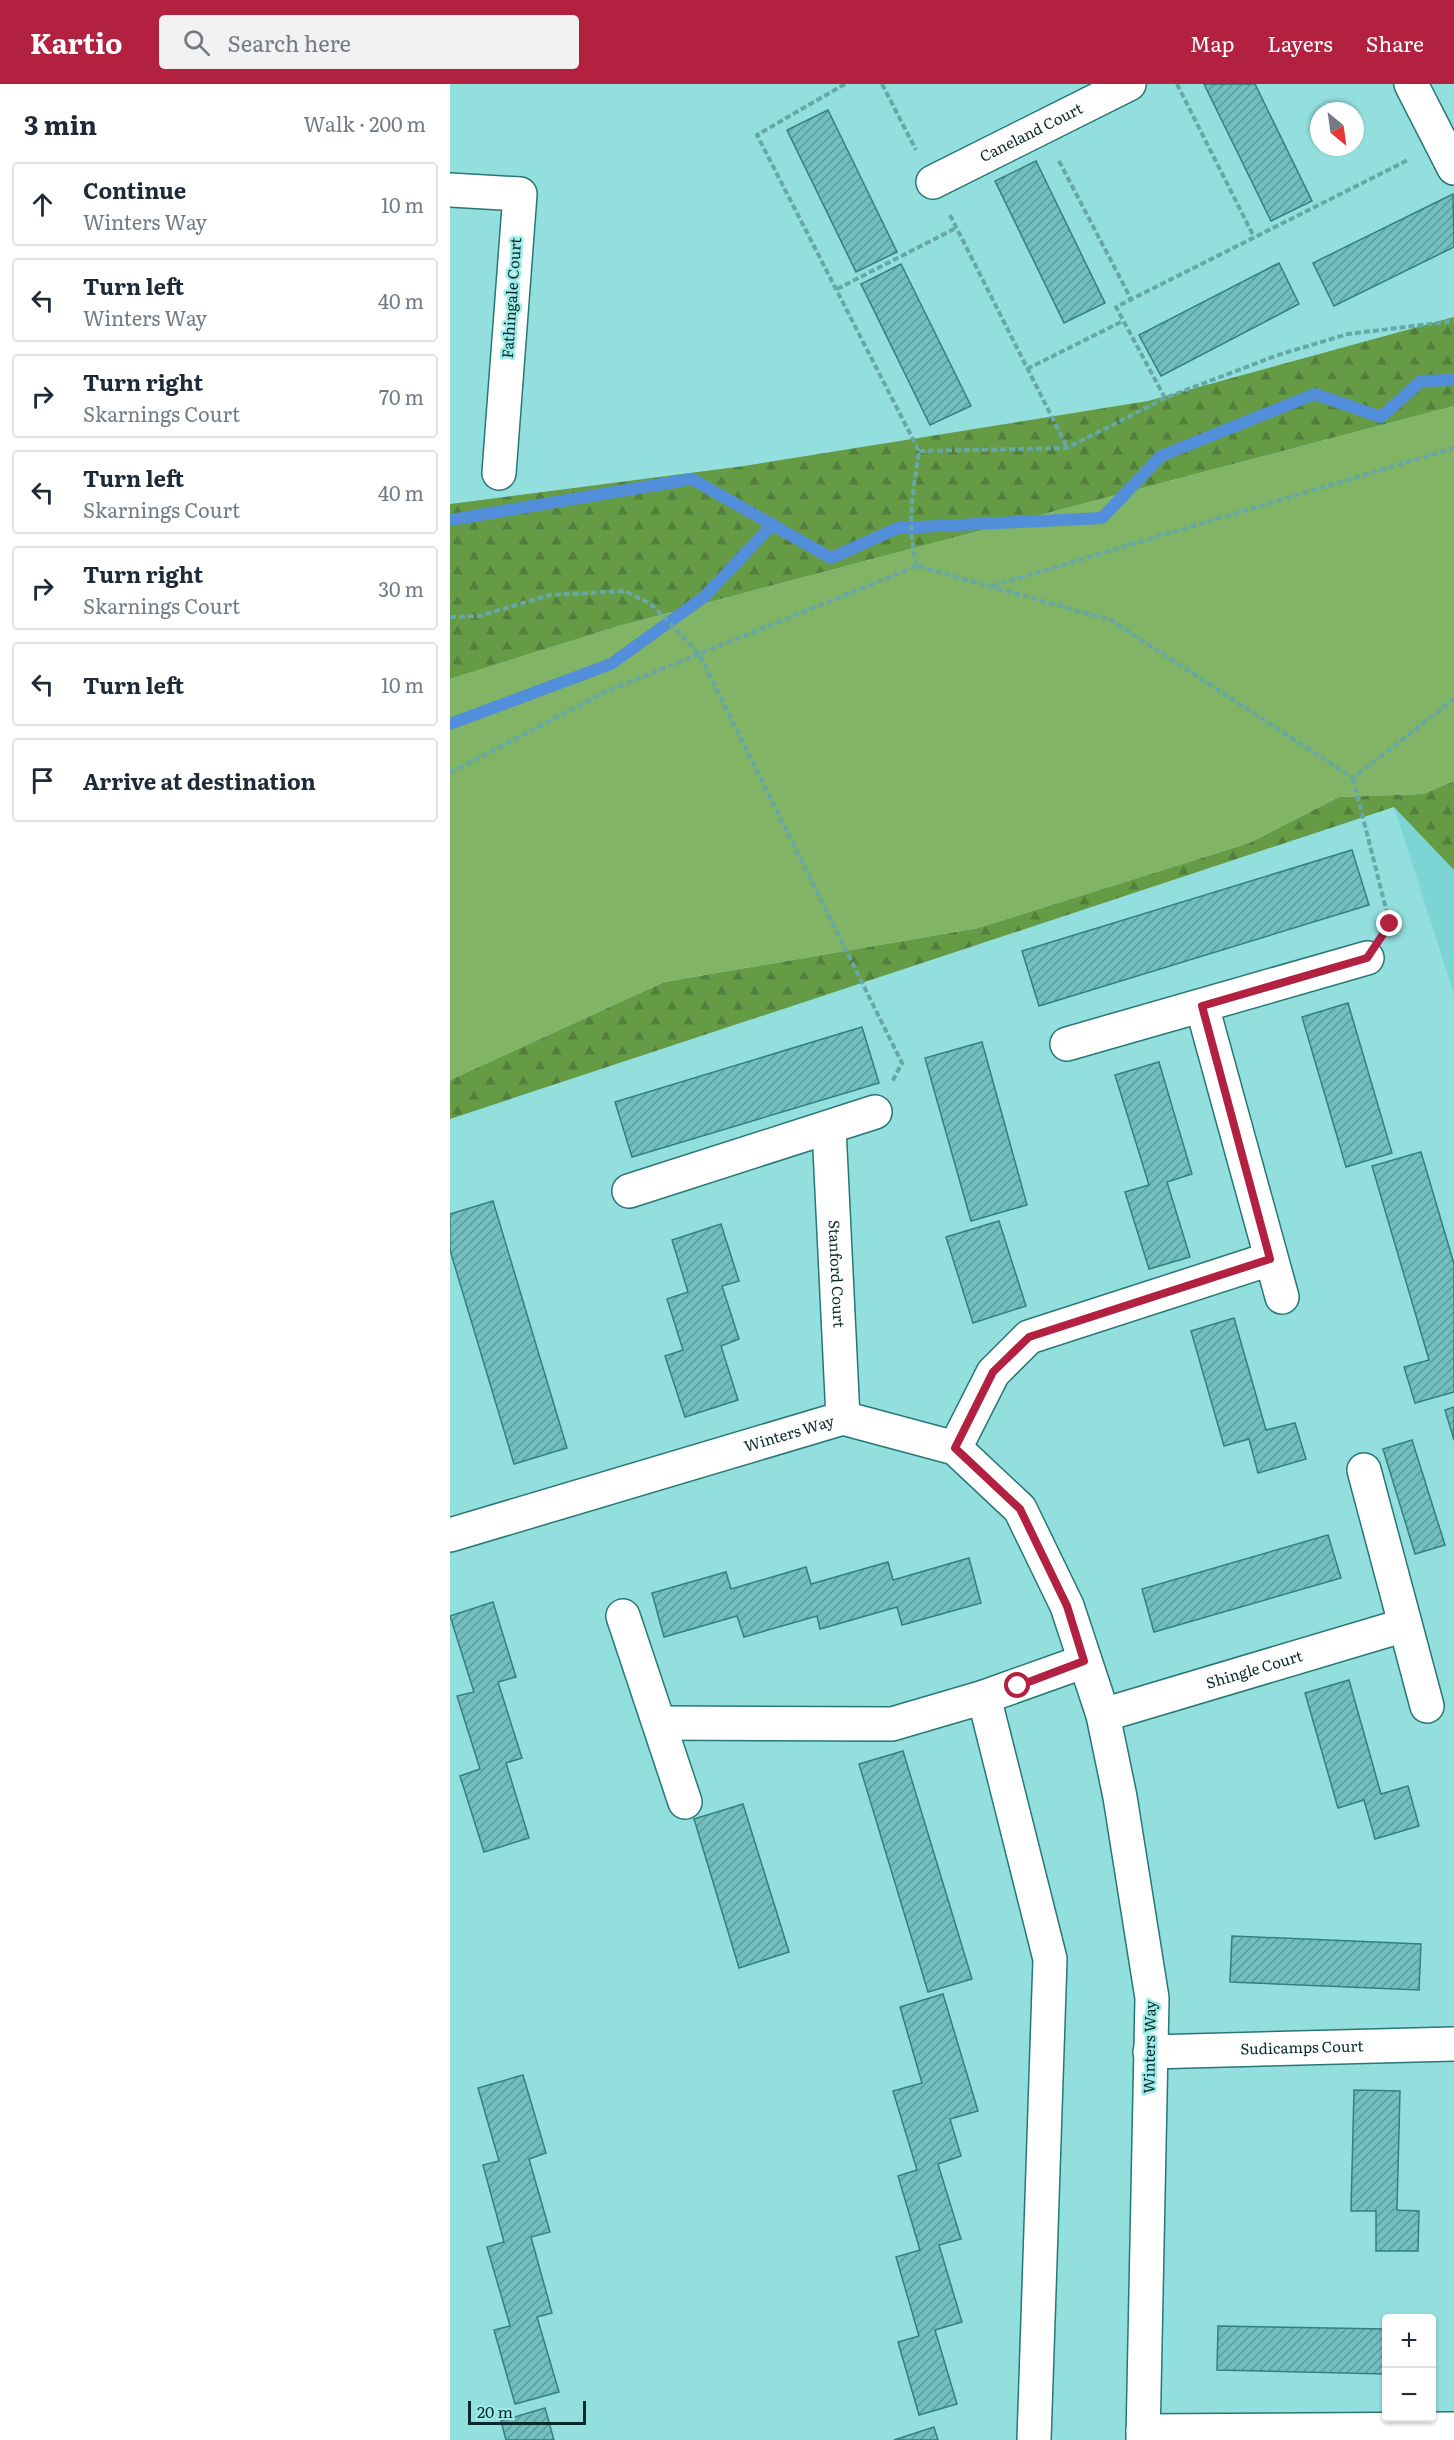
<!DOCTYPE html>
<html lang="en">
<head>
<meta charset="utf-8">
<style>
	body { margin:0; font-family:Literata,serif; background:#f2f2f3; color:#1f2937 }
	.controls { position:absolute; right:18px; bottom:18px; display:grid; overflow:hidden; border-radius:6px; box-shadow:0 2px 4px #0004 }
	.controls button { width:54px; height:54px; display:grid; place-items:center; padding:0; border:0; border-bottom:2px solid #e0e1e3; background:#fff; color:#1f2937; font:30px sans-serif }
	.compass { position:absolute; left:860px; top:18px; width:54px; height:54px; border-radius:50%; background:#fff; box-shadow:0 2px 4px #0004; rotate:151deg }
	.scale { position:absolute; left:18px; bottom:15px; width:118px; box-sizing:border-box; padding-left:6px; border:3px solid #082a2a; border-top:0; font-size:16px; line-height:21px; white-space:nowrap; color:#082a2a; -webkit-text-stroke:4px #9feceb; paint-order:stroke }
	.stop { position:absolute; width:18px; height:18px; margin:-14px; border:4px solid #b32141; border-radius:50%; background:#fff }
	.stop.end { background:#b32141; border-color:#fff; box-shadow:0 2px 6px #0008 }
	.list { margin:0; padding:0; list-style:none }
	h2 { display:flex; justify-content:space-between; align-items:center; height:78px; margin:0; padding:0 24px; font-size:26px }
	h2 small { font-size:20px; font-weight:400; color:#747a83 }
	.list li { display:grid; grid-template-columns:39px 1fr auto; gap:18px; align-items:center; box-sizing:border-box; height:84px; margin:0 12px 12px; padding:0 12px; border:2px solid #e0e1e3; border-radius:6px }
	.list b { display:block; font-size:22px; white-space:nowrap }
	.list p { margin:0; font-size:20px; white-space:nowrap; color:#747a83 }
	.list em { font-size:20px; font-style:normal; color:#747a83 }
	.icon { flex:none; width:33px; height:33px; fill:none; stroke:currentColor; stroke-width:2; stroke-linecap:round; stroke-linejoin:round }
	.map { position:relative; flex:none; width:1004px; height:2356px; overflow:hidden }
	header { display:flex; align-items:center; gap:36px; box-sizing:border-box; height:84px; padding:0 30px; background:#b32141; color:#fff }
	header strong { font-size:28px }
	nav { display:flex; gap:33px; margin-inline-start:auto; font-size:21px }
	.search { width:420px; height:54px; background:#f2f2f3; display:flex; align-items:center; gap:15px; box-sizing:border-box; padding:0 21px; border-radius:6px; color:#747a83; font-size:22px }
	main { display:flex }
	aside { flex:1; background:#fff }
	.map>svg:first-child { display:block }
	.built { fill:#7cd5d4 }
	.forest { fill:url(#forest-firs) }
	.park { fill:#81b465 }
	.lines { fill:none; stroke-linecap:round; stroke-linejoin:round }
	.stream { stroke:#528ed9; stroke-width:12 }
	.building { fill:url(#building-hatch); stroke:#328181; stroke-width:1.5 }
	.minor-casing { stroke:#277777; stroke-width:36 }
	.path { stroke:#67a7a6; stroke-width:4; stroke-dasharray:6 3; stroke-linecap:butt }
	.minor { stroke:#fff; stroke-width:33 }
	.route { stroke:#b32141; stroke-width:8 }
	.labels { text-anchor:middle; stroke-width:5; stroke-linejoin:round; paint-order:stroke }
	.street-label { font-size:15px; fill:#082a2a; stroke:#9feceb }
</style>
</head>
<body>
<header>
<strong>Kartio</strong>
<div class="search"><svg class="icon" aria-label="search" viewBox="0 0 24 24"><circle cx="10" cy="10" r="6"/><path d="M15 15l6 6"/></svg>Search here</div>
<nav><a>Map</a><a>Layers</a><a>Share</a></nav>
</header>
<main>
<aside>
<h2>3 min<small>Walk · 200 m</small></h2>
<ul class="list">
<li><svg class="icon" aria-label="ahead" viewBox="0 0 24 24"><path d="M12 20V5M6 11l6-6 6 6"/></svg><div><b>Continue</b><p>Winters Way</p></div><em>10 m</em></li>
<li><svg class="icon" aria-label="left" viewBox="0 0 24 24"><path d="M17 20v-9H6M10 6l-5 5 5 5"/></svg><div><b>Turn left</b><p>Winters Way</p></div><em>40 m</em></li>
<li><svg class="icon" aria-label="right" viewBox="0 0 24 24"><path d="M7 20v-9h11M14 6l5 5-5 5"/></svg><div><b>Turn right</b><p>Skarnings Court</p></div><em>70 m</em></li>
<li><svg class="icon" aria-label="left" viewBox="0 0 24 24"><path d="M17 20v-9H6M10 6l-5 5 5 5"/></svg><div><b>Turn left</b><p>Skarnings Court</p></div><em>40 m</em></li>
<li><svg class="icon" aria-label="right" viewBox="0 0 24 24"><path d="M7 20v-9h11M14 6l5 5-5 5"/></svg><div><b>Turn right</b><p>Skarnings Court</p></div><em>30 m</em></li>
<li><svg class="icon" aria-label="left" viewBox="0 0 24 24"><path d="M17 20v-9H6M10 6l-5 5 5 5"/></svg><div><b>Turn left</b></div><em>10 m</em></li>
<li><svg class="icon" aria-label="arrive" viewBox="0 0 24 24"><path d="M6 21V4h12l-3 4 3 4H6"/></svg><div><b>Arrive at destination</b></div></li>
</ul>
</aside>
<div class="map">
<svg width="1004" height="2356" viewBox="0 0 1004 2356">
	<defs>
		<pattern id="forest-firs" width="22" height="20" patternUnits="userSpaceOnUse" patternTransform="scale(1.5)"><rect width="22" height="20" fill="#669b46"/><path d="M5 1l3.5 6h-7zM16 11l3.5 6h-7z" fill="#527f3b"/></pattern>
		<pattern id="building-hatch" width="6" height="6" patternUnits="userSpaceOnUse" patternTransform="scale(1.5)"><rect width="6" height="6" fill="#73bfbf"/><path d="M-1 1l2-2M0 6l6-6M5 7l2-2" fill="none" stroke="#5c9b9b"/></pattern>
	</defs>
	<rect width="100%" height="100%" fill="#92dfde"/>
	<path class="built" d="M1004 702V910L944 723Z"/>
	<g class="forest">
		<path d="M1004 233V322L169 542 0 595V420L294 382 698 317Z"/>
		<path d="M1004 697V786L944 723 0 1035V996L214 898 528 844 799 759 889 713 973 710Z"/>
	</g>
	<path class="park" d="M1004 322V697L973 710 889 713 799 759 528 844 214 898 0 996V595L169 542Z"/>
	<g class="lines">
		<g class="stream">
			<path d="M0 436 242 395 381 474 448 444 652 434 711 372 865 310 931 333 971 297 1004 296"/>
			<path d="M0 640 161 580 254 513 323 440"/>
		</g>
	</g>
	<g class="building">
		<path d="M754 0H805L862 117 821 137Z"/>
		<path d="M378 26 447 168 406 188 337 46Z"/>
		<path d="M586 77 655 219 614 239 545 97Z"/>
		<path d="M1003 110 1004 163 884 222 863 179Z"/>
		<path d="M829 179 849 220 711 292 689 251Z"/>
		<path d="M451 180 521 322 480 341 411 200Z"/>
		<path d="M902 766 919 821 589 922 572 867Z"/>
		<path d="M898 919 942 1069 896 1083 852 933Z"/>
		<path d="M412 943 429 999 182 1073 165 1018Z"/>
		<path d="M532 958 577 1121 521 1137 475 974Z"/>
		<path d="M709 978 742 1090 717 1098 740 1173 699 1185 675 1108 699 1101 665 991Z"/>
		<path d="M971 1068 1004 1180V1308L965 1319 954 1283 979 1276 922 1082Z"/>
		<path d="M43 1117 117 1364 64 1380 0 1166V1130Z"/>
		<path d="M549 1137 576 1222 523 1239 496 1153Z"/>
		<path d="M271 1140 289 1197 272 1202 289 1255 271 1262 288 1316 235 1333 215 1272 233 1266 217 1215 238 1208 222 1156Z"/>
		<path d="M784 1234 816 1346 845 1339 856 1375 808 1389 799 1355 774 1362 741 1247Z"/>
		<path d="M1004 1323V1356L995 1326Z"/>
		<path d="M962 1356 995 1461 965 1470 933 1365Z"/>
		<path d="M878 1451 891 1494 704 1548 692 1505Z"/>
		<path d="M519 1474 531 1519 452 1541 447 1523 370 1545 367 1532 294 1553 287 1532 214 1553 202 1509 276 1488 281 1505 356 1483 361 1500 438 1478 443 1496Z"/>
		<path d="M43 1518 66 1593 48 1598 72 1674 56 1679 79 1754 34 1768 10 1692 30 1685 7 1612 24 1608 0 1532Z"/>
		<path d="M899 1596 931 1710 958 1702 969 1742 925 1755 914 1716 888 1724 855 1609Z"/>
		<path d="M453 1667 522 1895 478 1908 409 1680Z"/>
		<path d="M293 1720 339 1868 289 1884 244 1735Z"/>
		<path d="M782 1852 971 1860 969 1906 780 1898Z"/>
		<path d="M493 1910 528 2027 500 2035 511 2072 488 2080 511 2155 489 2161 512 2238 485 2246 507 2320 469 2331 448 2258 469 2252 446 2173 470 2166 448 2092 467 2086 443 2007 472 1999 450 1923Z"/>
		<path d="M73 1991 96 2069 79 2075 100 2148 81 2153 102 2229 87 2233 109 2308 65 2320 44 2246 60 2242 37 2163 54 2158 33 2081 49 2077 28 2004Z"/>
		<path d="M904 2006 950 2007 947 2126 969 2127 968 2167H926V2127H901Z"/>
		<path d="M768 2242 936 2245V2290L767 2286Z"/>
		<path d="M95 2324 104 2356H56L51 2337Z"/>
		<path d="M484 2343 488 2356H444Z"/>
	</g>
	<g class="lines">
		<defs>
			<g id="minor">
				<path d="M961 0 1004 84"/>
				<path id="s1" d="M483 98 679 0"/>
				<path d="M0 106 70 110 49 389"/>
				<path d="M752 922 832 1213"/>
				<path d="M617 960 917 874"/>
				<path id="s2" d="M379 1044 393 1334"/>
				<path d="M179 1107 425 1028"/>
				<path d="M505 1364 543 1289 579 1253 820 1175"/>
				<path d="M914 1386 977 1622"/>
				<path id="s3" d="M0 1451 393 1334 505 1364 570 1425 617 1522 653 1631 670 1713 702 1914 693 2356"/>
				<path d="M173 1532 235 1718"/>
				<path d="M534 1613 600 1875 584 2356"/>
				<path id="s4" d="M653 1631 955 1541"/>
				<path d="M209 1639 442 1640 534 1613 635 1577"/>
				<path id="s5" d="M700 1968 1004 1960"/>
				<path d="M693 2347 1004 2345"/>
			</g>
		</defs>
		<use href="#minor" class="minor-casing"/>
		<g class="path">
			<path d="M395 0 307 51 469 367C463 407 456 442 467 482"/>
			<path d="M432 0 466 66"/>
			<path d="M727 0 804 153"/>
			<path d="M609 77 681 215"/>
			<path d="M500 131 617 363"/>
			<path d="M387 205 506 144"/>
			<path d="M577 285 673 237"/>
			<path d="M715 314 666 223 958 76"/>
			<path d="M469 367 617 364 715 314 828 271 898 250 1004 237"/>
			<path d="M542 502 1004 364"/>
			<path d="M0 533 29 532 100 511 175 507 201 520 249 570 452 979 442 998"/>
			<path d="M0 689 155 608 467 482 661 536 903 694 1004 615"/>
			<path d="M903 694 940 841 938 844"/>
		</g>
		<use href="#minor" class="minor"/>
	</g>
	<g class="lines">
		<path class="route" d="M568 1602 634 1577 617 1522 570 1425 505 1364 543 1288 579 1253 820 1175 752 922 917 874 940 840"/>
	</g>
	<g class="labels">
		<g class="street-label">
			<text dy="5" stroke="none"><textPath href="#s1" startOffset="110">Caneland Court</textPath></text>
			<text transform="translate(62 214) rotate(-86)" y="5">Fathingale Court</text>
			<text dy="5" stroke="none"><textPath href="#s2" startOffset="146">Stanford Court</textPath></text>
			<text dy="5" stroke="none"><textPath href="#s3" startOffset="354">Winters Way</textPath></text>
			<text dy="5" stroke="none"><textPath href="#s4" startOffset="158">Shingle Court</textPath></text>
			<text transform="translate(700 1963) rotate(-89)" y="5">Winters Way</text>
			<text dy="5" stroke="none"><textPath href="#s5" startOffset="152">Sudicamps Court</textPath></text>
		</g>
	</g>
</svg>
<div class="controls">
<button>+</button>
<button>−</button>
</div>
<svg class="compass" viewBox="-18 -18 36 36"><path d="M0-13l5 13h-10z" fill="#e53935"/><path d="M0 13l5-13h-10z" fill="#747a83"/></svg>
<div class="scale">20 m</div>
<div class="stop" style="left:568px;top:1602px"></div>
<div class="stop end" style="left:940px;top:840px"></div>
</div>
</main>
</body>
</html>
